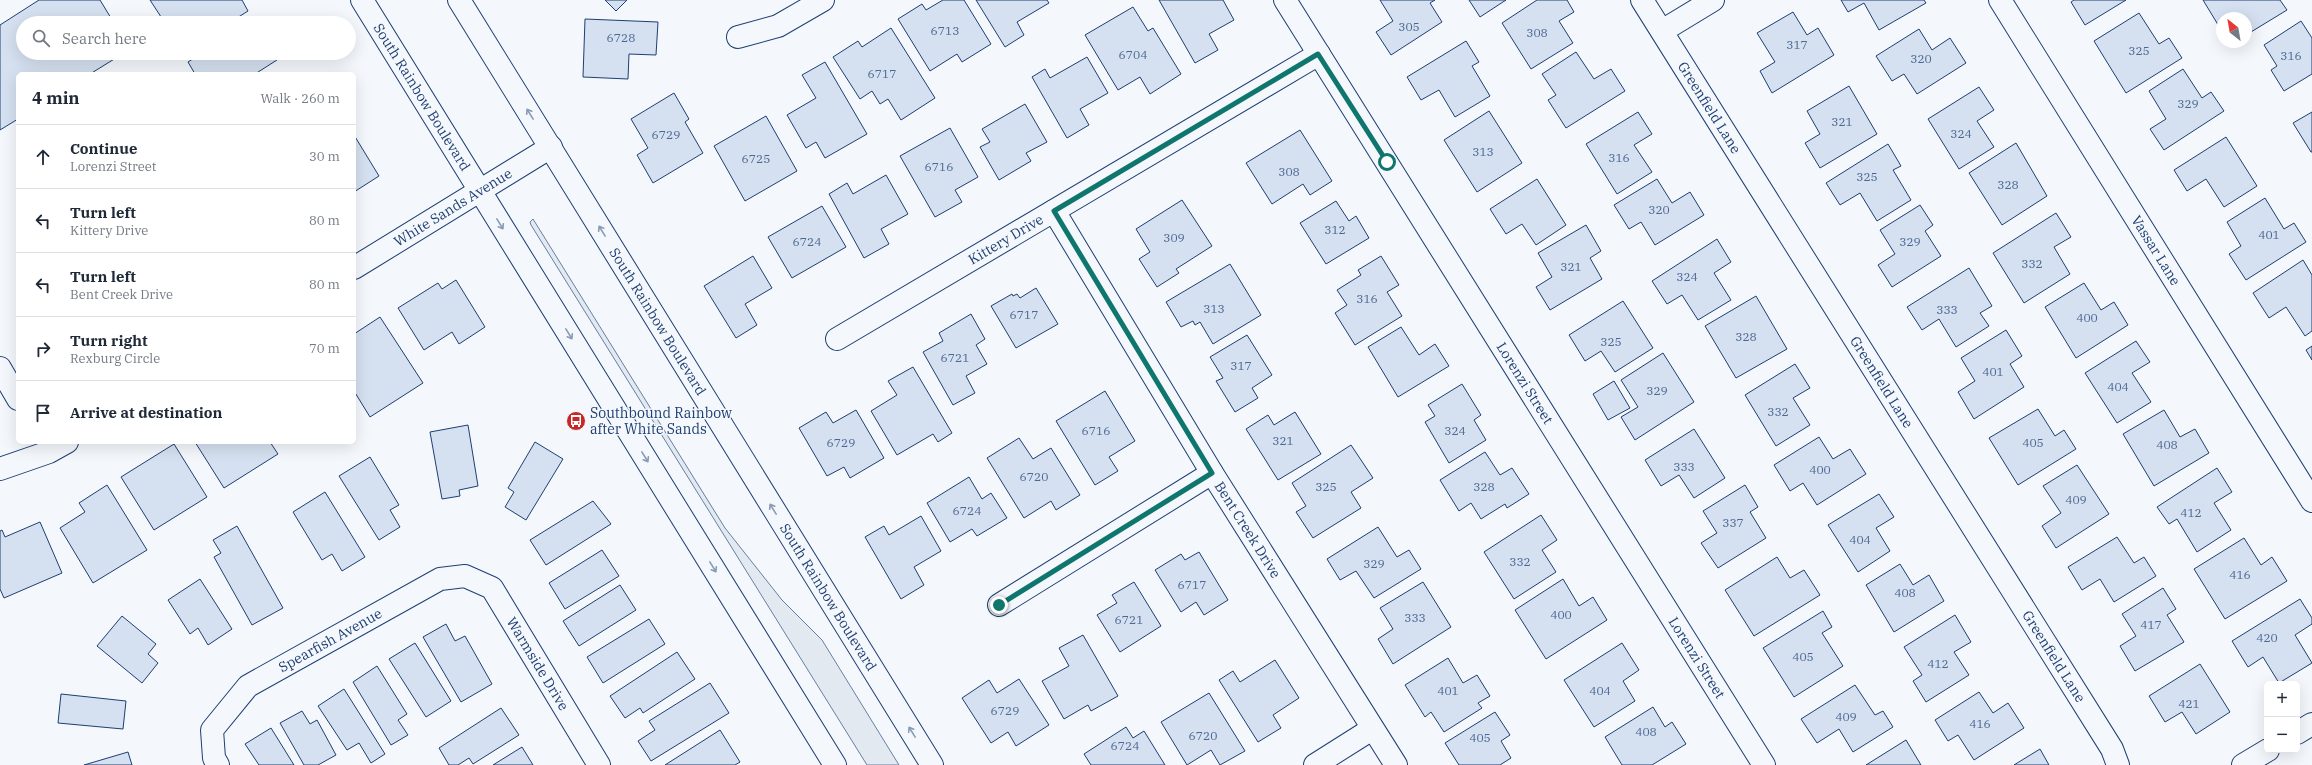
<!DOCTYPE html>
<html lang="en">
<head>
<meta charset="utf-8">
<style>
	body { margin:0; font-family:"IBM Plex Serif",serif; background:#f6f6f7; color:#1f2937 }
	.controls { position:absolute; right:12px; bottom:12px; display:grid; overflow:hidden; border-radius:6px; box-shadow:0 4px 16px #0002 }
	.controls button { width:36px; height:36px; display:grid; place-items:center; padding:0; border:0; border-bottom:1px solid #e0e1e3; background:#fff; color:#1f2937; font:20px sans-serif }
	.compass { position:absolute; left:2216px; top:12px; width:36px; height:36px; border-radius:50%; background:#fff; box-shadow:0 4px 16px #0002; rotate:329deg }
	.stop { position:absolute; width:12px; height:12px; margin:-9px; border:3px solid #0f766e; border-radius:50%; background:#fff }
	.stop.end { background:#0f766e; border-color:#fff; box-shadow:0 1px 4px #0008 }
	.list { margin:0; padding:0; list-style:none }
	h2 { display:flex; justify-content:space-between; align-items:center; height:52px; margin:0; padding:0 16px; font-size:17px }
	h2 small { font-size:13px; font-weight:400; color:#747a83 }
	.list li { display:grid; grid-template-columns:26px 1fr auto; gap:12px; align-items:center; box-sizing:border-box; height:64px; padding:0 16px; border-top:1px solid #e0e1e3 }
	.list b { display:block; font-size:15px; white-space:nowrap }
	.list p { margin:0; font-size:13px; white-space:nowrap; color:#747a83 }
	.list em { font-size:13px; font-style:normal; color:#747a83 }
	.icon { flex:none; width:22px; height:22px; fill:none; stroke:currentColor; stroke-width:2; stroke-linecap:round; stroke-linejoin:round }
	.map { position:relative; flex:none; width:2312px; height:765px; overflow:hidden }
	.search { position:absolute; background:#fff; box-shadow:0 4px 16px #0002; left:16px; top:16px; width:340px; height:44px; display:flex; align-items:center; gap:10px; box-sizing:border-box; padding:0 14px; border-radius:22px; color:#747a83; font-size:15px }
	.panel { position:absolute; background:#fff; box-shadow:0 4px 16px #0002; left:16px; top:72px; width:340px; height:372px; border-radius:6px }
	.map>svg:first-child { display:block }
	.green { fill:#e3e9f0; stroke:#687fa3 }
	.building { fill:#d5e0f0; stroke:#1d3f73 }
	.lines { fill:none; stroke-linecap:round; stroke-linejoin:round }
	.street-casing { stroke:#1d3f73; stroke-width:24 }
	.secondary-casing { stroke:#1d3f73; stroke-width:24 }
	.primary-casing { stroke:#1d3f73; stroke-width:24 }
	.street { stroke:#f4f7fb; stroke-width:22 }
	.secondary { stroke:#f4f7fb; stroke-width:22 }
	.primary { stroke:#f4f7fb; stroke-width:22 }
	.oneway { stroke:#889bb7 }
	.route { stroke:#0f766e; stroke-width:5 }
	.labels { text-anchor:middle; stroke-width:3; stroke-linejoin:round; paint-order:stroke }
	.number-label { font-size:12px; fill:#4b6792 }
	.street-label { font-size:14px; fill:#1d3f73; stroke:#f4f7fb }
	.poi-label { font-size:14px; fill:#1d3f73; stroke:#f4f7fb; text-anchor:start }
</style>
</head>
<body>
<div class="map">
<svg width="2312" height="765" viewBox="0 0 2312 765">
	<rect width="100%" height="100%" fill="#f4f7fb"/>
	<path class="green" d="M533 219 725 528 782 600 822 640 899 765H867L531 225 530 222Z"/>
	<g class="building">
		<path d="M39 0H100L114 23H23V53H124L90 74H18V119L0 130V25Z"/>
		<path d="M150 0H242L248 11 229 23H165Z"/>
		<path d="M605 0H627L616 11Z"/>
		<path d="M943 0H964L991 44 962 62 957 54 930 71 898 19 922 4 926 10Z"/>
		<path d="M976 0H1047L1049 3 1017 22 1024 35 1005 47Z"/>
		<path d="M1159 0H1223L1234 20 1209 34 1218 50 1195 63Z"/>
		<path d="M1380 0H1435L1430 3 1442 22 1391 55 1376 32 1393 21Z"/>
		<path d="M1469 0H1506L1480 17Z"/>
		<path d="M1537 0H1567L1574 12 1559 21 1573 43 1531 69 1502 23Z"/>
		<path d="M1841 0H1924L1926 3 1879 30 1864 3 1848 12Z"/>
		<path d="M2074 0H2126L2085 25 2071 2Z"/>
		<path d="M2203 0H2280L2287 10 2246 35V18H2222L2220 28Z"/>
		<path d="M1133 7 1148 31 1153 28 1181 74 1150 94 1140 77 1118 90 1085 35Z"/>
		<path d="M1793 12 1807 35 1818 28 1834 55 1772 93 1760 71 1775 62 1757 33Z"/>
		<path d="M2139 13 2159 44 2169 38 2182 58 2126 93 2094 41Z"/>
		<path d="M585 19 658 22 656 55 629 54 628 79 583 77Z"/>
		<path d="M2301 21 2312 38V74L2284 91 2271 70 2277 66 2264 45Z"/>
		<path d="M891 28 935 98 901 120 888 99 880 104 872 91 860 99 833 57 858 41 862 47Z"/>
		<path d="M1919 29 1932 50 1950 38 1966 63 1917 94 1904 74 1892 81 1876 56Z"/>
		<path d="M1466 41 1479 62 1472 66 1490 96 1455 117 1439 90 1421 100 1407 77Z"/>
		<path d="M1576 52 1594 79 1611 69 1625 91 1566 128 1548 100 1556 95 1542 74Z"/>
		<path d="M202 53H272L277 60 255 74H195L188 62Z"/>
		<path d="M1087 57 1108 93 1080 109 1089 125 1067 138 1032 77 1045 69 1050 78Z"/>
		<path d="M825 62 867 134 825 158 816 142 806 148 787 115 816 98 802 75Z"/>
		<path d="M2183 69 2202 98 2211 92 2224 111 2164 150 2150 129 2166 119 2149 91Z"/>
		<path d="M1849 86 1877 134 1820 168 1805 143 1820 134 1807 111Z"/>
		<path d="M1979 87 1994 110 1977 121 1994 147 1959 169 1928 119Z"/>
		<path d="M674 93 689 119 685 122 703 153 653 183 637 155 648 148 631 119Z"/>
		<path d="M1025 104 1047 142 1026 153 1031 161 999 180 980 147 990 142 982 129Z"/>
		<path d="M1489 111 1522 163 1477 192 1444 140Z"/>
		<path d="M1638 112 1652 134 1634 145 1652 172 1617 194 1586 144Z"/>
		<path d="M2312 112V152H2311L2293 123Z"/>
		<path d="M766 116 797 171 745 201 714 146Z"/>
		<path d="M950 128 978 177 955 190 962 202 935 217 900 156Z"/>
		<path d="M1300 130 1332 181 1310 195 1303 184 1272 204 1246 163Z"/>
		<path d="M354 135 379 176 354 192Z"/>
		<path d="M2226 137 2257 186 2224 207 2206 179 2187 191 2174 170Z"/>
		<path d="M2016 143 2047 196 2002 225 1969 173Z"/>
		<path d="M1888 144 1901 166 1893 170 1911 200 1877 221 1860 193 1840 205 1826 183Z"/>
		<path d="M886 175 908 214 881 229 889 244 864 258 829 194 847 183 853 194Z"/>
		<path d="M1537 179 1566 225 1536 245 1522 224 1506 234 1490 209Z"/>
		<path d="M1657 179 1672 203 1690 192 1704 215 1655 245 1641 222 1629 229 1614 205Z"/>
		<path d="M2265 198 2284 229 2294 223 2306 242 2246 280 2229 254 2241 246 2227 222Z"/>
		<path d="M1182 200 1212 246 1176 269 1179 273 1157 287 1139 259 1150 252 1136 229Z"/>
		<path d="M1336 201 1349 221 1356 216 1369 238 1326 264 1300 223Z"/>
		<path d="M1920 205 1933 225 1925 231 1941 256 1892 287 1878 265 1895 254 1880 230Z"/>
		<path d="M822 206 846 247 792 278 768 237Z"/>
		<path d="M2056 213 2071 237 2054 247 2070 274 2024 303 1993 253Z"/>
		<path d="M1586 225 1601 251 1590 258 1602 279 1550 310 1536 287 1552 277 1538 253Z"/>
		<path d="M1717 239 1731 262 1714 273 1731 300 1698 320 1682 295 1667 304 1652 281Z"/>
		<path d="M753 256 772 288 745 304 757 325 736 338 704 286Z"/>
		<path d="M1381 256 1399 285 1387 292 1402 316 1355 345 1335 313 1347 305 1337 290 1361 275 1358 270Z"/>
		<path d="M2303 260 2312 275V331L2305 336 2286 307 2269 318 2253 293Z"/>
		<path d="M1230 264 1261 315 1213 344 1200 322 1195 325 1193 321 1181 327 1166 302Z"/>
		<path d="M1969 268 1992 306 1980 313 1989 326 1956 347 1939 319 1922 330 1907 307Z"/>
		<path d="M456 280 485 327 459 344 452 332 424 350 398 308 438 283 442 289Z"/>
		<path d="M2084 283 2101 310 2114 302 2128 325 2076 358 2045 307Z"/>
		<path d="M1036 288 1058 324 1016 348 991 306 1012 294 1013 296 1017 294 1020 298Z"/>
		<path d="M1756 296 1787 349 1736 378 1705 326Z"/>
		<path d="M1623 301 1653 348 1615 372 1601 351 1585 361 1569 335Z"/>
		<path d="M971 314 985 339 976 345 987 364 966 376 975 393 953 405 923 352 943 341 939 333Z"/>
		<path d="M380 317 423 383 370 417 354 391V334Z"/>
		<path d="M1401 327 1419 355 1435 344 1449 366 1398 397 1368 347Z"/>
		<path d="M2006 330 2022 356 2010 364 2024 387 1974 419 1958 392 1975 381 1961 358Z"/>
		<path d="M1247 335 1272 375 1252 388 1258 398 1235 412 1216 381 1223 378 1210 357Z"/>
		<path d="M2136 341 2150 362 2132 373 2151 402 2117 423 2085 373Z"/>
		<path d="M2312 346V360L2306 350Z"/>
		<path d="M1663 353 1694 402 1635 440 1621 417 1638 407 1621 380Z"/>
		<path d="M1795 364 1810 388 1793 398 1810 425 1776 446 1745 395Z"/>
		<path d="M913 367 952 433 938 442 933 434 897 455 871 411 897 395 888 381Z"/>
		<path d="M1614 381 1630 408 1608 420 1593 394Z"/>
		<path d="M1462 384 1481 415 1474 420 1486 440 1449 463 1425 422 1435 416 1428 405Z"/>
		<path d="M1105 391 1135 441 1109 457 1118 471 1095 485 1056 421Z"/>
		<path d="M2038 409 2055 436 2064 430 2076 449 2018 485 1989 438Z"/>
		<path d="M856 410 884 458 850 478 844 467 827 476 799 428 826 412 833 423Z"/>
		<path d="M2164 410 2180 437 2195 429 2209 453 2154 486 2123 434Z"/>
		<path d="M1295 412 1321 454 1278 480 1246 429 1268 415 1274 425Z"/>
		<path d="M468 425 478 486 459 490 460 496 442 499 430 432Z"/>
		<path d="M1694 429 1725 478 1694 498 1679 475 1661 486 1645 460Z"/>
		<path d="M1819 437 1833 459 1850 449 1866 474 1817 505 1803 483 1790 491 1774 465Z"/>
		<path d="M1019 438 1033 459 1051 448 1080 495 1056 510 1051 501 1024 518 987 458Z"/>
		<path d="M195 442H270L278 454 224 488Z"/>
		<path d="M535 442 563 459 526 520 505 507 514 492 508 488Z"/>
		<path d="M174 444 207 497 154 530 121 477Z"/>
		<path d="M1351 445 1373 478 1351 492 1361 508 1313 538 1296 512 1306 506 1292 483Z"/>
		<path d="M1485 452 1500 475 1512 468 1529 494 1507 508 1505 504 1481 519 1471 503 1459 511 1440 480Z"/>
		<path d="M370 457 399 505 390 510 400 527 379 540 339 476Z"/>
		<path d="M2077 465 2109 514 2056 548 2042 526 2061 513 2043 486Z"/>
		<path d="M2217 468 2232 492 2214 503 2231 530 2197 552 2177 519 2169 524 2157 507Z"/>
		<path d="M969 477 982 499 991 493 1007 518 977 536 972 529 950 542 927 503Z"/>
		<path d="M107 485 147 550 93 583 60 528 85 512 79 503Z"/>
		<path d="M1745 485 1758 507 1750 512 1766 538 1718 568 1701 543 1717 533 1703 511Z"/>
		<path d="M325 492 365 557 342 571 332 554 322 560 293 512Z"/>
		<path d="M1879 494 1894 517 1876 528 1890 551 1858 572 1828 525Z"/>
		<path d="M593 501 611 524 546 565 530 540Z"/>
		<path d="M1541 515 1557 540 1542 550 1556 572 1514 599 1484 552Z"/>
		<path d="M921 516 941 551 914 567 924 585 901 599 865 537 884 526 889 535Z"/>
		<path d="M40 522 62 573 4 598 0 589V531L2 530 5 537Z"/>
		<path d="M237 526 283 608 252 625 214 557 221 553 213 540Z"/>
		<path d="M1378 527 1397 557 1409 550 1421 569 1374 598 1356 571 1340 580 1327 559Z"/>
		<path d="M2117 537 2134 563 2144 557 2156 576 2114 602 2100 579 2082 590 2068 567Z"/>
		<path d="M2244 538 2261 565 2272 557 2287 581 2225 619 2194 569Z"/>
		<path d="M602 550 619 576 565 609 549 583Z"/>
		<path d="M1199 552 1228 600 1204 615 1196 602 1181 612 1155 570 1181 554 1185 560Z"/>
		<path d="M1777 557 1790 578 1804 570 1820 595 1754 636 1725 590Z"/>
		<path d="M1900 564 1913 585 1929 575 1944 601 1894 632 1866 585Z"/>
		<path d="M200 579 232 629 208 645 198 628 190 634 168 600Z"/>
		<path d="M1563 579 1579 606 1593 597 1607 620 1546 659 1515 610Z"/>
		<path d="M1134 582 1161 626 1120 652 1097 615 1117 603 1112 595Z"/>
		<path d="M1423 582 1451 627 1393 664 1378 639 1393 629 1380 608Z"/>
		<path d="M620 585 636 610 579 646 563 621Z"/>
		<path d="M2163 588 2176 609 2167 615 2184 642 2135 671 2120 646 2136 636 2122 614Z"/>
		<path d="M2300 599 2312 618V624L2295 635 2312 663 2279 683 2263 657 2248 667 2232 641Z"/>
		<path d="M1823 611 1832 627 1822 633 1843 666 1794 697 1763 648Z"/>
		<path d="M1955 615 1971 642 1954 652 1969 675 1926 702 1913 681 1922 675 1904 647Z"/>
		<path d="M122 616 156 644 148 654 158 663 142 683 97 646Z"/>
		<path d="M649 619 665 644 603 683 587 657Z"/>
		<path d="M446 624 455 641 465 636 492 684 461 702 423 637Z"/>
		<path d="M1083 635 1118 696 1091 711 1088 705 1064 719 1042 681 1069 666 1059 648Z"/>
		<path d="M415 643 451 701 426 717 389 659Z"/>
		<path d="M1622 643 1639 670 1623 681 1635 701 1594 727 1564 680Z"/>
		<path d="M677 652 695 679 643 713 640 708 625 718 610 696Z"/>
		<path d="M1448 658 1463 683 1477 675 1490 696 1478 703 1482 708 1444 732 1431 712 1425 717 1405 685Z"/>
		<path d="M1275 660 1299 698 1273 715 1281 728 1258 742 1219 680 1233 671 1240 682Z"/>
		<path d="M2200 664 2230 712 2196 734 2182 712 2165 722 2149 696Z"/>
		<path d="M377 666 407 714 398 720 408 735 391 745 353 682Z"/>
		<path d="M1019 679 1049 725 1016 746 1008 732 991 743 962 698 989 680 997 693Z"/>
		<path d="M710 683 729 713 651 761 638 741 655 730 649 721Z"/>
		<path d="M1855 685 1875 715 1883 711 1893 727 1853 752 1839 729 1817 743 1801 719Z"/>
		<path d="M344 689 385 754 371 763 359 743 347 750 318 706Z"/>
		<path d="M1979 692 1993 713 2008 703 2024 728 1974 760 1958 735 1948 741 1935 720Z"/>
		<path d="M1209 693 1245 751 1220 765 1211 750 1187 765 1161 722Z"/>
		<path d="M61 694 126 701 123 729 58 723Z"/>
		<path d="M1653 707 1665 727 1672 722 1686 744 1652 765H1622L1605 737Z"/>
		<path d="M501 708 519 735 473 764 469 758 458 765H449L439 748Z"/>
		<path d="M302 711 310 724 317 720 336 755 318 765H304L280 723Z"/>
		<path d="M1495 712 1510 735 1501 741 1511 758 1500 765H1459L1445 743Z"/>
		<path d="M1126 727 1133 738 1144 731 1165 765H1091L1084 754Z"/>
		<path d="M271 728 294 765H259L245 744Z"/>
		<path d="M720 730 740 762 735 765H665Z"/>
		<path d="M1906 740 1921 765H1866Z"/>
		<path d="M522 747 533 765H493Z"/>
		<path d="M2040 749 2049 765H2014Z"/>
		<path d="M128 752 132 765H84Z"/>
	</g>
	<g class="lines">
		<defs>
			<g id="street">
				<path id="s1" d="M1642 0 2112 749 2118 765"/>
				<path id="s2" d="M2000 0 2312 501"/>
				<path d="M1662 31 1713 0"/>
				<path d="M738 37 778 26 823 0"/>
				<path id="s3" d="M1054 211 1212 473 1396 765"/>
				<path id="s4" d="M354 268 551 147"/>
				<path id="s5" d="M837 339 1319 54"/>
				<path d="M0 368 18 399"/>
				<path d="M0 469 49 452 67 442"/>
				<path d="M999 605 1212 473"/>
				<path d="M2297 733 2312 724"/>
				<path id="s6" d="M218 765 214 758 212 730 248 686 440 579 465 576 492 588 599 765"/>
				<path d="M1315 765 1372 729"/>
				<path d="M2243 765 2268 750"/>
			</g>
			<g id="secondary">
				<path id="s7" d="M1285 0 1764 765"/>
			</g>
			<g id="primary">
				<path id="s8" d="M362 0 835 765"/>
				<path id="s9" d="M459 0 932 765"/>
			</g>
		</defs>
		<use href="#street" class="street-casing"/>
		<use href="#secondary" class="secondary-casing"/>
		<use href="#primary" class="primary-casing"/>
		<use href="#street" class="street"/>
		<use href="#secondary" class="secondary"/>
		<use href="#primary" class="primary"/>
	</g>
	<defs><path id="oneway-shaft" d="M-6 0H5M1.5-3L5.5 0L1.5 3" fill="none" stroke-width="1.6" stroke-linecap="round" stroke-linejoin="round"/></defs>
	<g class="oneway">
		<use href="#oneway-shaft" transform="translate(530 114) rotate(-122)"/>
		<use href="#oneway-shaft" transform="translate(500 224) rotate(58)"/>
		<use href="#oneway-shaft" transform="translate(602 231) rotate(-122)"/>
		<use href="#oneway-shaft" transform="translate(569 334) rotate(58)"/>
		<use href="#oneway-shaft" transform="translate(645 457) rotate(58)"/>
		<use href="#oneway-shaft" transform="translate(773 509) rotate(-122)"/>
		<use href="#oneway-shaft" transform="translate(713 567) rotate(58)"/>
		<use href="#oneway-shaft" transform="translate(912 732) rotate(-122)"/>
	</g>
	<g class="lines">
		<path class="route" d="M999 605 1212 473 1054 211 1318 54 1387 162"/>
	</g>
	<defs>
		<symbol id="bus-disc" viewBox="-11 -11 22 22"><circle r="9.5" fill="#c62828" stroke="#f4f7fb"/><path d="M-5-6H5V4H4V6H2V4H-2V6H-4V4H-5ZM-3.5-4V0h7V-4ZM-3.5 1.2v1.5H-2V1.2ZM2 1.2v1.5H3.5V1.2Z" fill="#fff"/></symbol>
	</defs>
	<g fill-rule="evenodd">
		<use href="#bus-disc" x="565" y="410" width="22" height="22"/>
	</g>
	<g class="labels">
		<g class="number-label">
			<text x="1409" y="31">305</text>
			<text x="945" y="35">6713</text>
			<text x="1537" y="37">308</text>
			<text x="621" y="42">6728</text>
			<text x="1797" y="49">317</text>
			<text x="2139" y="55">325</text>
			<text x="1133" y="59">6704</text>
			<text x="2291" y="60">316</text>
			<text x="1921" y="63">320</text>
			<text x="882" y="78">6717</text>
			<text x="2188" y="108">329</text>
			<text x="1842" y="126">321</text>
			<text x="1961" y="138">324</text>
			<text x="666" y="139">6729</text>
			<text x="1483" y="156">313</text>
			<text x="1619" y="162">316</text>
			<text x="756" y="163">6725</text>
			<text x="939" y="171">6716</text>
			<text x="1289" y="176">308</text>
			<text x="1867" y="181">325</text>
			<text x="2008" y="189">328</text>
			<text x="1659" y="214">320</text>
			<text x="1335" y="234">312</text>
			<text x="2269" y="239">401</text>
			<text x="1174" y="242">309</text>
			<text x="807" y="246">6724</text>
			<text x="1910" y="246">329</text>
			<text x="2032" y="268">332</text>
			<text x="1571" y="271">321</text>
			<text x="1687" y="281">324</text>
			<text x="1367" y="303">316</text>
			<text x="1214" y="313">313</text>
			<text x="1947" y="314">333</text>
			<text x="1024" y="319">6717</text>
			<text x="2087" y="322">400</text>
			<text x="1746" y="341">328</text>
			<text x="1611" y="346">325</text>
			<text x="955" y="362">6721</text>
			<text x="1241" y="370">317</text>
			<text x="1993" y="376">401</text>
			<text x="2118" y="391">404</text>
			<text x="1657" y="395">329</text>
			<text x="1778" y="416">332</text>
			<text x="1096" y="435">6716</text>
			<text x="1455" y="435">324</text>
			<text x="1283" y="445">321</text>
			<text x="841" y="447">6729</text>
			<text x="2033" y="447">405</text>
			<text x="2167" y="449">408</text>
			<text x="1684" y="471">333</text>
			<text x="1820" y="474">400</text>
			<text x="1034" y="481">6720</text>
			<text x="1326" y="491">325</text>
			<text x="1484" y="491">328</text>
			<text x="2076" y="504">409</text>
			<text x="967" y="515">6724</text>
			<text x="2191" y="517">412</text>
			<text x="1733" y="527">337</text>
			<text x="1860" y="544">404</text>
			<text x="1520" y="566">332</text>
			<text x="1374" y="568">329</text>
			<text x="2240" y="579">416</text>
			<text x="1192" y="589">6717</text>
			<text x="1905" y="597">408</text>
			<text x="1561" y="619">400</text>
			<text x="1415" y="622">333</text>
			<text x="1129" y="624">6721</text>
			<text x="2151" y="629">417</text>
			<text x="2267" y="642">420</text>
			<text x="1803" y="661">405</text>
			<text x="1938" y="668">412</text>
			<text x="1448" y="695">401</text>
			<text x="1600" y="695">404</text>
			<text x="2189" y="708">421</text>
			<text x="1005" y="715">6729</text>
			<text x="1846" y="721">409</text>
			<text x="1980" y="728">416</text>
			<text x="1646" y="736">408</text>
			<text x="1203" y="740">6720</text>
			<text x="1480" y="742">405</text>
			<text x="1125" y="750">6724</text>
		</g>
		<g class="street-label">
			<text dy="5" stroke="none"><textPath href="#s8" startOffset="114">South Rainbow Boulevard</textPath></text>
			<text dy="5" stroke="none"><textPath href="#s1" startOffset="127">Greenfield Lane</textPath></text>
			<text dy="5" stroke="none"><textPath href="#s4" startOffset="116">White Sands Avenue</textPath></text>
			<text dy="5" stroke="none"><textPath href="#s5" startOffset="196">Kittery Drive</textPath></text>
			<text dy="5" stroke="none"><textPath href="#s2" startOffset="295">Vassar Lane</textPath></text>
			<text dy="5" stroke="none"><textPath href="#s9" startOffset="378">South Rainbow Boulevard</textPath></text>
			<text dy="5" stroke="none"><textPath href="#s1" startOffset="451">Greenfield Lane</textPath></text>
			<text dy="5" stroke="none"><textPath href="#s7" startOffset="452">Lorenzi Street</textPath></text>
			<text dy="5" stroke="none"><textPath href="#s3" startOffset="373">Bent Creek Drive</textPath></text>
			<text dy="5" stroke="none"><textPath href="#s9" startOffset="702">South Rainbow Boulevard</textPath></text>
			<text dy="5" stroke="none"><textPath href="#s6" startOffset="187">Spearfish Avenue</textPath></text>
			<text dy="5" stroke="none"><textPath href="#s1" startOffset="775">Greenfield Lane</textPath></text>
			<text dy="5" stroke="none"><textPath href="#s7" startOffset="776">Lorenzi Street</textPath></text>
			<text dy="5" stroke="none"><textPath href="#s6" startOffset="456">Warmside Drive</textPath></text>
		</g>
		<g class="poi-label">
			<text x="590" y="418">Southbound Rainbow<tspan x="590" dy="16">after White Sands</tspan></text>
		</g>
	</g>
</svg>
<div class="controls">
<button>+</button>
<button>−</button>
</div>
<svg class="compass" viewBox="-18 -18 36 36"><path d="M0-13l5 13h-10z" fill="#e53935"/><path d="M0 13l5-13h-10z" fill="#747a83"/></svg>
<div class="stop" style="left:1387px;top:162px"></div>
<div class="stop end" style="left:999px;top:605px"></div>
<div class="search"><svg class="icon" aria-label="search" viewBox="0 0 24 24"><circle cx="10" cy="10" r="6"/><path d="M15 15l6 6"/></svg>Search here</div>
<section class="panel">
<h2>4 min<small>Walk · 260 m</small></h2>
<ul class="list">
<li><svg class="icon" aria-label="ahead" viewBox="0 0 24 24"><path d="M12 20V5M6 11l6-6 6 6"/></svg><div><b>Continue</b><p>Lorenzi Street</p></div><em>30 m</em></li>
<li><svg class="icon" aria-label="left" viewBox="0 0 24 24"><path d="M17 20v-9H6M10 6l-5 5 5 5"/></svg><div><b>Turn left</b><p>Kittery Drive</p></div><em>80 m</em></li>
<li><svg class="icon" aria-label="left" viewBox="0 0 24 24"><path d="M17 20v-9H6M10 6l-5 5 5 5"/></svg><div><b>Turn left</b><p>Bent Creek Drive</p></div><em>80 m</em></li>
<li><svg class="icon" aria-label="right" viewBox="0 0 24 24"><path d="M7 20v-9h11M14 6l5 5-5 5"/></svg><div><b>Turn right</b><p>Rexburg Circle</p></div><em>70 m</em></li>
<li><svg class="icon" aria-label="arrive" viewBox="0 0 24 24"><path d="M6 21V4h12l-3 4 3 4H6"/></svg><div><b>Arrive at destination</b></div></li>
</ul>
</section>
</div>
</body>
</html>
